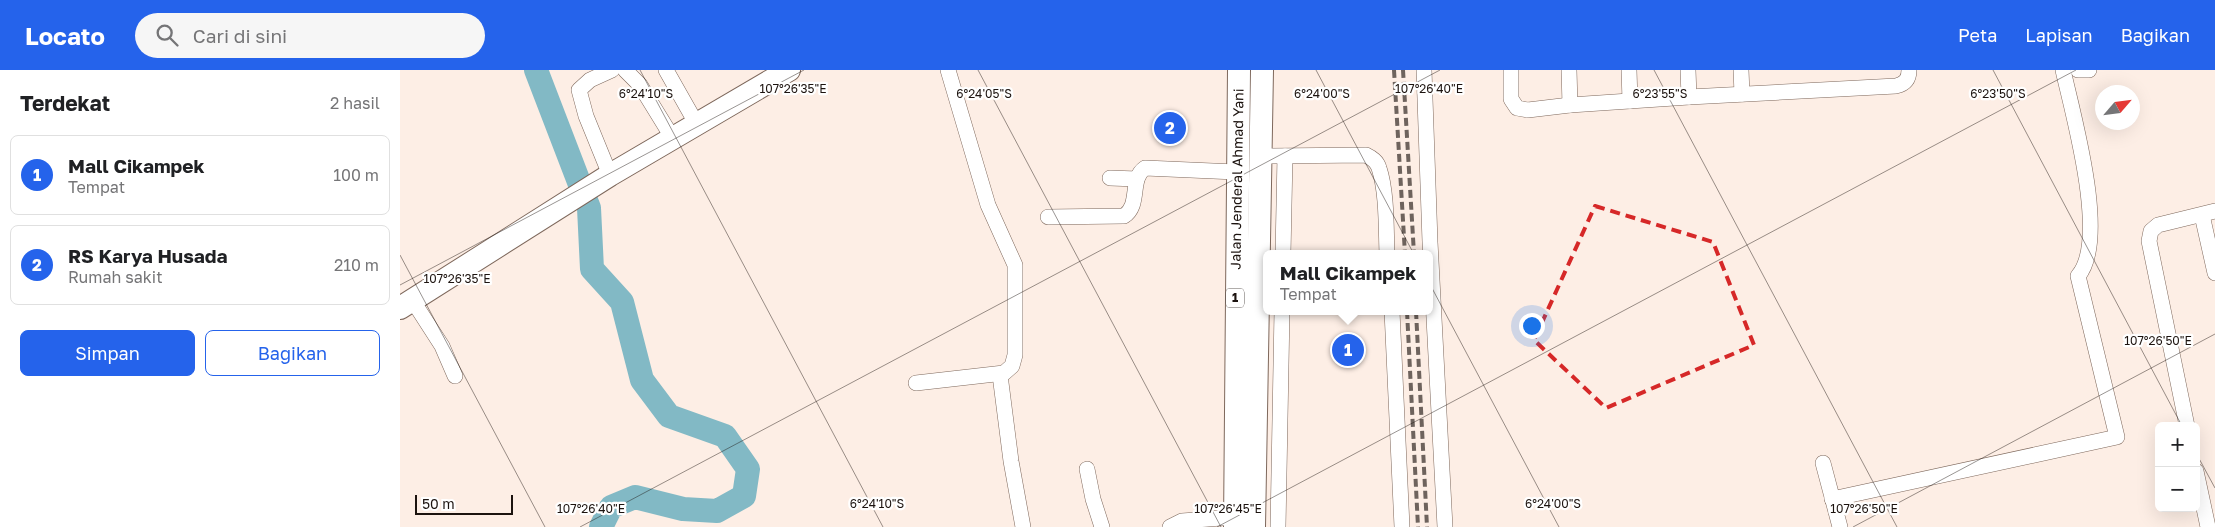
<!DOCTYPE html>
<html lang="id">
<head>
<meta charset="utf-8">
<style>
	body { margin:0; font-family:"Golos Text",sans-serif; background:#f6f6f6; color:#202124 }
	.controls { position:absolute; right:15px; bottom:15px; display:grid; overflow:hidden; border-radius:8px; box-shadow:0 5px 20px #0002 }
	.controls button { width:45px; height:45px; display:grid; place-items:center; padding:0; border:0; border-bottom:1px solid #e0e0e0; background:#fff; color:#202124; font:25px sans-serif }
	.compass { position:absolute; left:1695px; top:15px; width:45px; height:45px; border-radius:50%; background:#fff; box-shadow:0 5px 20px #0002; rotate:62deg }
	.scale { position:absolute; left:15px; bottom:12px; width:98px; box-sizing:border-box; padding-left:5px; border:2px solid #1c130f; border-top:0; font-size:14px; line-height:18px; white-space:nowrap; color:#1c130f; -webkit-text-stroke:4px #fff; paint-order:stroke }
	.you { position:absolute; left:1131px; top:255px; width:18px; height:18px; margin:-12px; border:4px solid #fff; border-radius:50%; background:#1a73e8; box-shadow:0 0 0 8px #1a73e833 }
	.badge { display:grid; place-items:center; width:32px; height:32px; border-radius:50%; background:#2563eb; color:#fff; font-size:16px; font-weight:700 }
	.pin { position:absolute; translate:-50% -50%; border:2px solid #fff; box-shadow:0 1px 5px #0006 }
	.popup { position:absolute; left:863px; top:180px; width:170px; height:65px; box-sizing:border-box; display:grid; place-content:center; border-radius:8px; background:#fff; filter:drop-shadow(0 1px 4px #0005); font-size:16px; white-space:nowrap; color:#757577 }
	.popup b { font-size:19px; color:#202124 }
	.popup::after { content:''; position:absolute; left:50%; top:100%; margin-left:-10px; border:10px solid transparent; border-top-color:#fff }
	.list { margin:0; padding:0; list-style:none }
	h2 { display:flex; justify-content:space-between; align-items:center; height:65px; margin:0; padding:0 20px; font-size:21px }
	h2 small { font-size:16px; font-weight:400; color:#757577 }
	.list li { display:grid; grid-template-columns:32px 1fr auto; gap:15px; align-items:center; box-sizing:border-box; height:80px; margin:0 10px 10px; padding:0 10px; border:1px solid #e0e0e0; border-radius:8px }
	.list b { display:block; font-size:19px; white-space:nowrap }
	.list p { margin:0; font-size:16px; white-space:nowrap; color:#757577 }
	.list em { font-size:16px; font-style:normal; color:#757577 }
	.actions { display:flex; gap:10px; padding:15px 20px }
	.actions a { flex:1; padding:11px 0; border:1px solid #2563eb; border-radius:8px; text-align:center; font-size:18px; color:#2563eb }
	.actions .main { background:#2563eb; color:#fff }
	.icon { flex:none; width:28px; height:28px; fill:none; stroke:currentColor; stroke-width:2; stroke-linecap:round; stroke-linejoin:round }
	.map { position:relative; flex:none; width:1815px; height:457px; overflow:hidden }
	header { display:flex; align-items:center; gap:30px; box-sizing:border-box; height:70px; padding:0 25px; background:#2563eb; color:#fff }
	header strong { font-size:24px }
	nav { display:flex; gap:28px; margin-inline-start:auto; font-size:18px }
	.search { width:350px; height:45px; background:#f6f6f6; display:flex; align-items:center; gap:12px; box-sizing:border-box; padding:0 18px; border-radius:28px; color:#757577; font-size:19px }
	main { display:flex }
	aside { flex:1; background:#fff }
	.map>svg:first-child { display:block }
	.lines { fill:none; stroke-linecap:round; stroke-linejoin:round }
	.river { stroke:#82b9c5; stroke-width:24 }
	.minor-casing { stroke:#7e685c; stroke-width:16 }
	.highway-casing { stroke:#7e685c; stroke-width:24 }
	.minor { stroke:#fff; stroke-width:15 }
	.highway { stroke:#fff; stroke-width:22 }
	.rail { stroke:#6e635d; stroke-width:4; stroke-dasharray:8 4; stroke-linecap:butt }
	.marked { fill:none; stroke:#d62828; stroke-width:4; stroke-dasharray:10 6; stroke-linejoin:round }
	.ticks { fill:none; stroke:#1c130f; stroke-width:1; stroke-opacity:0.45 }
	.labels { text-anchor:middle; stroke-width:4.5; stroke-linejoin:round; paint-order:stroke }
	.shield { fill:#fff; stroke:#605a57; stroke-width:1 }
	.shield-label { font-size:12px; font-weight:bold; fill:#1c130f }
	.street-label { font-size:14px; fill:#1c130f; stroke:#fff }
	.ticks-label { font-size:12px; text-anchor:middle; fill:#1c130f; stroke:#fff; stroke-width:4.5; stroke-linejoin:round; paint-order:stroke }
</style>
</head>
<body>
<header>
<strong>Locato</strong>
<div class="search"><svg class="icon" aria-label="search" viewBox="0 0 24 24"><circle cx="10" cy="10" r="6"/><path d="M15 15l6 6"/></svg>Cari di sini</div>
<nav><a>Peta</a><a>Lapisan</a><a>Bagikan</a></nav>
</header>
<main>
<aside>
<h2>Terdekat<small>2 hasil</small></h2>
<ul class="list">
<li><span class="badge">1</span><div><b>Mall Cikampek</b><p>Tempat</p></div><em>100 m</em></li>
<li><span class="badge">2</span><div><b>RS Karya Husada</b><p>Rumah sakit</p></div><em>210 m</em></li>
</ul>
<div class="actions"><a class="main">Simpan</a><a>Bagikan</a></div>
</aside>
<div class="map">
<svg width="1815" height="457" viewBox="0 0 1815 457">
	<rect width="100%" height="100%" fill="#fdeee5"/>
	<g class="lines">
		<path class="river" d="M136 0 189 138 192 199 222 232 242 310 269 346 325 366 348 399 344 426 317 441 283 439 235 427 211 437 201 457"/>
		<defs>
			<g id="minor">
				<path d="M225 0 240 15 272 67"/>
				<path d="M266 0 296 53"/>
				<path d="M1024 0 1030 172 1045 457"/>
				<path d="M1111 0V29L1117 38 1128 40 1170 35 1289 27 1496 16C1505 14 1509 9 1509 0"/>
				<path d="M1169 0 1170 35"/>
				<path d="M1229 0 1230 31"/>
				<path d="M1288 0 1289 27"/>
				<path d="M1341 0 1342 24"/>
				<path d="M1678 0H1689"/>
				<path d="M861 86 966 85C972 88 977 91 979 98 987 122 986 158 987 184"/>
				<path d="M210 105 186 46 179 20 190 10 212 0"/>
				<path d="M710 108 737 109"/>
				<path d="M1802 145 1815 203"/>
				<path d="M648 147 724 146C741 135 729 109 745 98L836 102"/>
				<path d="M883 184 885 86"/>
				<path d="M13 231 42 276 55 306"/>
				<path d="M992 241 1002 457"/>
				<path d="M600 305 611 391 623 457"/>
				<path d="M516 313 604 303 612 296 615 285V195L588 135 548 0"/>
				<path d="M1787 356 1749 171 1751 161 1758 155 1815 141"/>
				<path d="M1423 393 1440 457"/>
				<path d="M687 399 693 429 702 457"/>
				<path d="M1796 401 1808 457"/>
				<path d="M1432 429 1717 367 1678 206C1709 170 1673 45 1663 0"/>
				<path d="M770 457 782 451 835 447"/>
				<path d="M878 457 882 241"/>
			</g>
			<g id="highway">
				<path d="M0 238 210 105 389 0"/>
				<path d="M835 457 839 0"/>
				<path d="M854 457 862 0"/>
			</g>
		</defs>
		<use href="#minor" class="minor-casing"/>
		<use href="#highway" class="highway-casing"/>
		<use href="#minor" class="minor"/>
		<use href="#highway" class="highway"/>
		<g class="rail">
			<path d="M994 0 1005 184"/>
			<path d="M1003 0 1014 184"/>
			<path d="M1007 241 1018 457"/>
			<path d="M1016 241 1027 457"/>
		</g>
	</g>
	<path class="marked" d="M1195 136 1313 172 1354 275 1206 338 1134 270Z"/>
	<path class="ticks" d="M240 0 483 457M578 0 821 457M916 0 1159 457M1254 0 1497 457M1593 0 1782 356M0 185 145 457M0 215 404 0M1796 383 1815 418M180 457 1040 0M817 457 1676 0M1453 457 1815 264"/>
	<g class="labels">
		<rect class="shield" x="826" y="218.5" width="18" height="19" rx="4"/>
		<g class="shield-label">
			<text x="835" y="232">1</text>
		</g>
		<g class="street-label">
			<text transform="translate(837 109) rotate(-89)" y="5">Jalan Jenderal Ahmad Yani</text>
		</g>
	</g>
	<g class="ticks-label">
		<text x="393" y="23">107°26'35"E</text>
		<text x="1029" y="23">107°26'40"E</text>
		<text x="246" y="28">6°24'10"S</text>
		<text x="584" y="28">6°24'05"S</text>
		<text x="922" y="28">6°24'00"S</text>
		<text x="1260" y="28">6°23'55"S</text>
		<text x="1598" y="28">6°23'50"S</text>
		<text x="57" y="213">107°26'35"E</text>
		<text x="1758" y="275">107°26'50"E</text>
		<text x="477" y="438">6°24'10"S</text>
		<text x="1153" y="438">6°24'00"S</text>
		<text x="191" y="443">107°26'40"E</text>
		<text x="828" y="443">107°26'45"E</text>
		<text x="1464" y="443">107°26'50"E</text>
	</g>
</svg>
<div class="controls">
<button>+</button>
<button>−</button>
</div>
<svg class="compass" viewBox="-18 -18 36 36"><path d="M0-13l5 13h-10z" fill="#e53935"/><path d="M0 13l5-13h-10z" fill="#757577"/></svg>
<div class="scale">50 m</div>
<div class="you"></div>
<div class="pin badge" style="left:948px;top:280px">1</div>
<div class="popup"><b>Mall Cikampek</b>Tempat</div>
<div class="pin badge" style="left:770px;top:58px">2</div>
</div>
</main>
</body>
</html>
